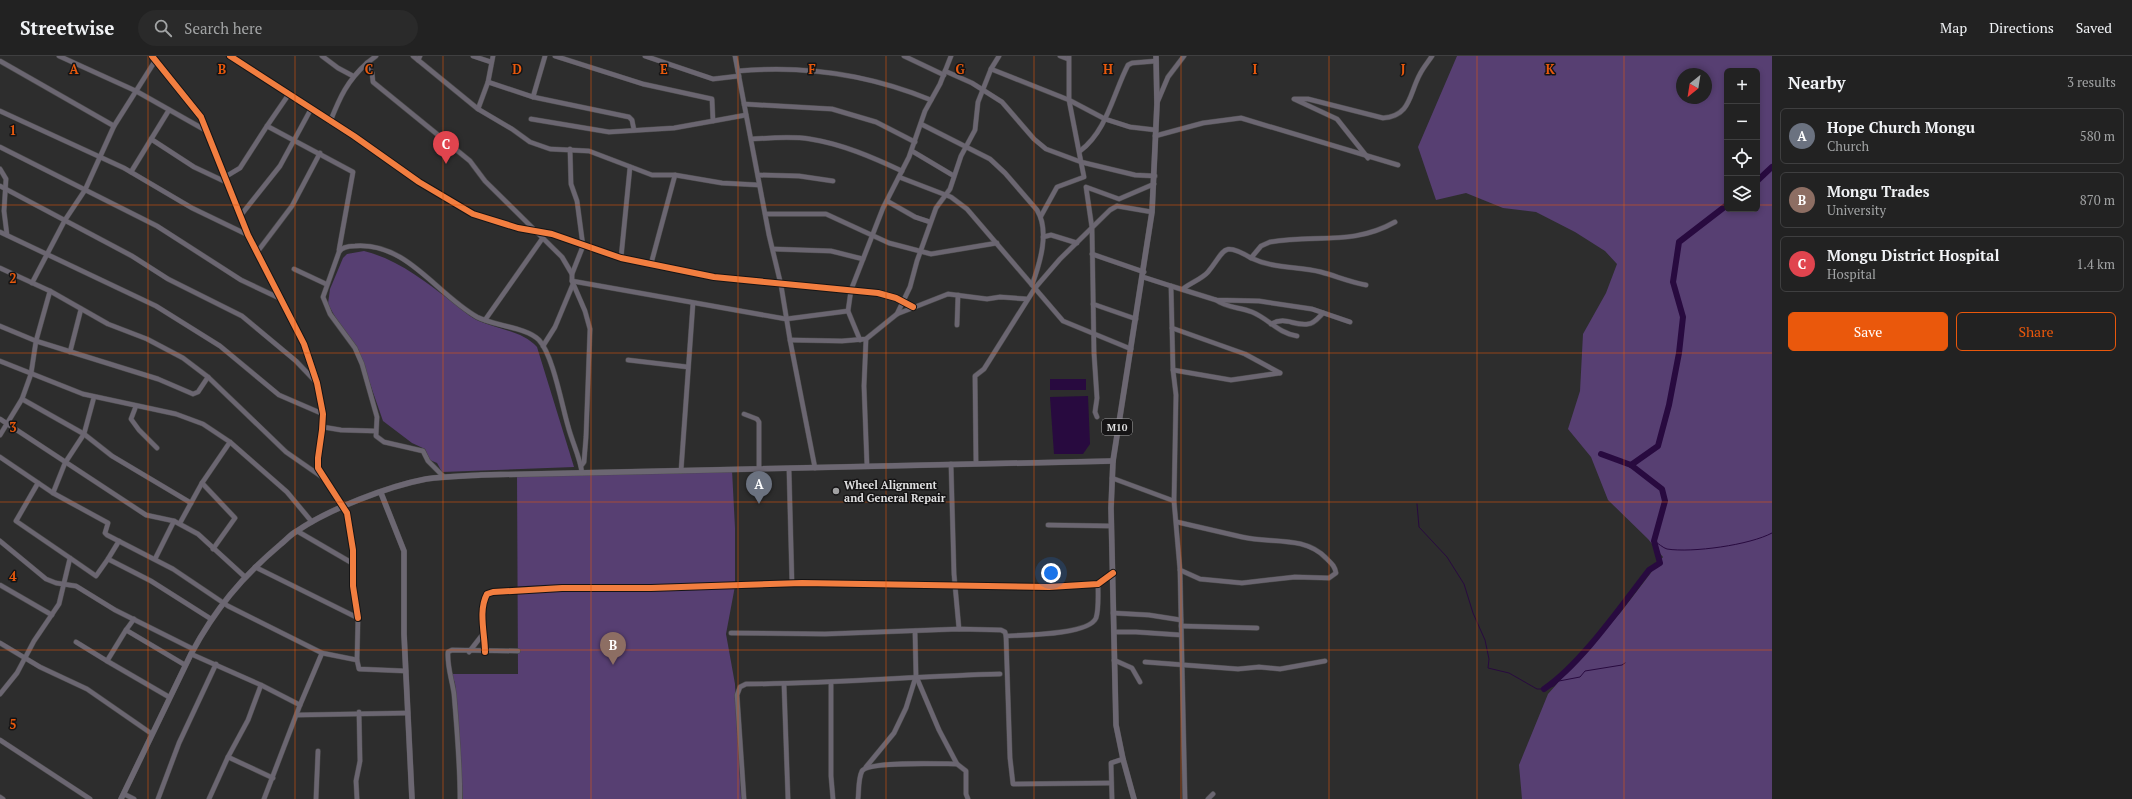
<!DOCTYPE html>
<html lang="en">
<head>
<meta charset="utf-8">
<style>
	body { margin:0; font-family:"PT Serif",serif; background:#2a2a2a; color:#f1f3f6 }
	.controls { position:absolute; right:12px; top:12px; display:grid; overflow:hidden; border-radius:6px; box-shadow:0 2px 6px #0003 }
	.controls button { width:36px; height:36px; display:grid; place-items:center; padding:0; border:0; border-bottom:1px solid #3f3f40; background:#222; color:#f1f3f6; font:20px sans-serif }
	.compass { position:absolute; left:1676px; top:12px; width:36px; height:36px; border-radius:50%; background:#222; box-shadow:0 2px 6px #0003; rotate:210deg }
	.you { position:absolute; left:1051px; top:517px; width:14px; height:14px; margin:-10px; border:3px solid #fff; border-radius:50%; background:#1a73e8; box-shadow:0 0 0 6px #1a73e833 }
	.badge { display:grid; place-items:center; width:26px; height:26px; border-radius:50%; background:#ea580c; color:#fff; font-size:13px; font-weight:700 }
	.pin { position:absolute; translate:-50% -33px; filter:drop-shadow(0 1px 2px #0008) }
	.pin::after { content:''; position:absolute; top:21px; width:14px; height:12px; background:inherit; clip-path:polygon(0 0,100% 0,50% 100%) }
	.list { margin:0; padding:0; list-style:none }
	h2 { display:flex; justify-content:space-between; align-items:center; height:52px; margin:0; padding:0 16px; font-size:17px }
	h2 small { font-size:13px; font-weight:400; color:#a2a4a5 }
	.list li { display:grid; grid-template-columns:26px 1fr auto; gap:12px; align-items:center; box-sizing:border-box; height:56px; margin:0 8px 8px; padding:0 8px; border:1px solid #3f3f40; border-radius:6px }
	.list b { display:block; font-size:15px; white-space:nowrap }
	.list p { margin:0; font-size:13px; white-space:nowrap; color:#a2a4a5 }
	.list em { font-size:13px; font-style:normal; color:#a2a4a5 }
	.actions { display:flex; gap:8px; padding:12px 16px }
	.actions a { flex:1; padding:9px 0; border:1px solid #ea580c; border-radius:6px; text-align:center; font-size:14px; color:#ea580c }
	.actions .main { background:#ea580c; color:#fff }
	.icon { flex:none; width:22px; height:22px; fill:none; stroke:currentColor; stroke-width:2; stroke-linecap:round; stroke-linejoin:round }
	.map { position:relative; flex:none; width:1772px; height:743px; overflow:hidden }
	header { display:flex; align-items:center; gap:24px; box-sizing:border-box; height:56px; padding:0 20px; background:#222; border-bottom:1px solid #3f3f40 }
	header strong { font-size:19px }
	nav { display:flex; gap:22px; margin-inline-start:auto; font-size:14px }
	.search { width:280px; height:36px; background:#2a2a2a; display:flex; align-items:center; gap:10px; box-sizing:border-box; padding:0 14px; border-radius:22px; color:#a2a4a5; font-size:15px }
	main { display:flex }
	aside { flex:1; background:#222 }
	.map>svg:first-child { display:block }
	.green { fill:#573f72; fill-rule:evenodd }
	.water { fill:#280a3f }
	.lines { fill:none; stroke-linecap:round; stroke-linejoin:round }
	.stream { stroke:#280a3f; stroke-width:1 }
	.river { stroke:#280a3f; stroke-width:6 }
	.minor-casing { stroke:#4a4a4a; stroke-width:5.5 }
	.major-casing { stroke:#4a4a4a; stroke-width:6 }
	.minor { stroke:#6b6671; stroke-width:4.5 }
	.major { stroke:#6c6772; stroke-width:5.5 }
	.cycleway-casing { stroke:#151415; stroke-width:8 }
	.cycleway { stroke:#f27e40; stroke-width:6 }
	.grid { fill:none; stroke:#e8590c; stroke-width:1; stroke-opacity:0.55 }
	.poi-dot { fill:#a1a1a2; stroke:#151415; stroke-width:1.5 }
	.labels { text-anchor:middle; stroke-width:3; stroke-linejoin:round; paint-order:stroke }
	.shield { fill:#151415; stroke:#a3a3a4; stroke-width:1 }
	.shield-label { font-size:10px; font-weight:bold; fill:#e0e0e1 }
	.poi-label { font-size:11px; font-weight:bold; fill:#e0e0e1; stroke:#151415; text-anchor:start }
	.grid-label { font-size:13px; text-anchor:middle; font-weight:bold; fill:#e8590c; stroke:#151415; stroke-width:3; stroke-linejoin:round; paint-order:stroke }
</style>
</head>
<body>
<header>
<strong>Streetwise</strong>
<div class="search"><svg class="icon" aria-label="search" viewBox="0 0 24 24"><circle cx="10" cy="10" r="6"/><path d="M15 15l6 6"/></svg>Search here</div>
<nav><a>Map</a><a>Directions</a><a>Saved</a></nav>
</header>
<main>
<div class="map">
<svg width="1772" height="743" viewBox="0 0 1772 743">
	<rect width="100%" height="100%" fill="#2d2d2d"/>
	<g class="green">
		<path d="M1457 0H1772V743H1522L1519 709 1548 638 1621 556 1663 501 1648 483 1608 444 1591 401 1568 373 1580 335 1583 278 1606 237 1617 208 1605 195 1575 176 1536 156 1503 152 1466 137 1436 144 1418 91ZM1727 15H1757V153H1727ZM1682 18H1706V42H1682Z"/>
		<path d="M364 195C399 204 423 224 451 245 460 251 469 261 479 265 497 273 523 275 537 291L574 411 442 416 437 407 430 404 425 393 412 387 383 365 358 293 339 268 328 248 330 233 343 202 347 198Z"/>
		<path d="M732 414 735 472V530L726 578 735 628 741 743H463L455 627 451 618H518L517 418Z"/>
	</g>
	<g class="water">
		<rect x="1050" y="323" width="36" height="11"/>
		<path d="M1088 340 1090 388 1083 398H1054L1050 341Z"/>
	</g>
	<g class="lines">
		<g class="stream">
			<path d="M1417 448 1419 471 1447 501 1464 528 1473 557 1485 584 1489 603 1488 612 1509 617 1537 633H1544L1554 630 1559 625 1580 621 1585 615 1622 609 1625 607"/>
			<path d="M1654 485C1658 487 1663 492 1667 493 1692 497 1750 489 1772 477"/>
		</g>
		<g class="river">
			<path d="M1757 125 1772 111"/>
			<path d="M1631 409 1658 390 1669 349 1679 297 1683 261 1673 226 1679 186 1727 149"/>
			<path d="M1544 633C1581 608 1621 550 1649 514L1660 507 1654 485 1665 445 1662 433 1631 409 1601 398"/>
		</g>
		<defs>
			<g id="minor">
				<path d="M59 0 136 35 205 74"/>
				<path d="M152 0 201 61 248 179 304 288 317 327 323 358 322 374 318 402V412L347 457 353 494V530L358 562"/>
				<path d="M230 0 354 80 419 126 473 158 518 172 552 178 621 202 714 221 878 237 896 242 913 251"/>
				<path d="M322 0 338 12 353 20"/>
				<path d="M376 0 367 7 372 17 373 26 470 105 485 125 562 201 572 218V225L585 255 590 273 586 381 584 406 581 410"/>
				<path d="M413 0 418 4"/>
				<path d="M420 0 418 4 478 53 512 73 530 86 550 93 589 95 652 119H675L722 127 759 129"/>
				<path d="M473 0 491 6"/>
				<path d="M555 0 643 28 712 43 713 65 746 59"/>
				<path d="M645 0 713 23 739 20"/>
				<path d="M735 0 769 179 781 229 790 284 815 412"/>
				<path d="M904 0 944 19"/>
				<path d="M1060 0 1068 3"/>
				<path d="M1069 0V44L1081 106 1135 119 1155 120"/>
				<path d="M0 5 114 70"/>
				<path d="M991 13 1069 44 1105 63 1130 71 1156 74"/>
				<path d="M738 15C804 9 870 19 931 44"/>
				<path d="M945 15 972 27 1002 46 1034 83 1046 93 1081 106 1084 121 1057 131 1041 160"/>
				<path d="M488 26 493 0"/>
				<path d="M533 41 545 0"/>
				<path d="M1157 47 1168 21 1184 0"/>
				<path d="M744 48 832 53 876 66 915 86"/>
				<path d="M478 53 488 26 533 41 629 61 632 64 634 74"/>
				<path d="M0 55 124 112 192 152 248 179"/>
				<path d="M531 63 609 76 674 72 713 65"/>
				<path d="M330 66C340 41 347 25 367 7"/>
				<path d="M921 68 990 103 1005 117 1037 154C1050 175 1040 207 1032 229"/>
				<path d="M267 70 289 38"/>
				<path d="M1155 80 1203 67 1241 62 1398 109"/>
				<path d="M151 83 194 111 228 127"/>
				<path d="M752 83C770 82 791 80 810 83 842 88 872 101 902 115"/>
				<path d="M0 91 157 170 241 224 279 242"/>
				<path d="M570 93 571 128 577 145 583 190 572 218"/>
				<path d="M912 95 954 120"/>
				<path d="M1080 95C1107 75 1113 38 1128 9L1132 7 1156 5"/>
				<path d="M1368 102 1337 63 1294 43H1308L1383 62C1411 60 1409 38 1420 18 1423 12 1428 6 1432 0"/>
				<path d="M0 113 6 123 4 155 7 179"/>
				<path d="M131 116 169 54"/>
				<path d="M758 119 799 120 833 125"/>
				<path d="M225 121 240 112 267 70 353 116 339 194"/>
				<path d="M899 121 951 141 967 153 1063 265 1131 293"/>
				<path d="M0 130 132 200 168 223 242 260 296 305 316 326"/>
				<path d="M887 145 915 161 930 166"/>
				<path d="M766 158H826L889 187 931 198 997 187"/>
				<path d="M241 159 280 110 311 53"/>
				<path d="M0 176 156 250 220 290 279 339 323 358"/>
				<path d="M1043 181 1051 179 1077 187"/>
				<path d="M773 193 831 195 863 203"/>
				<path d="M258 195 292 150 320 97"/>
				<path d="M1092 198 1144 216"/>
				<path d="M621 202 630 111"/>
				<path d="M1251 202C1274 213 1298 210 1321 216 1336 220 1350 226 1366 229"/>
				<path d="M651 208 675 119"/>
				<path d="M0 212 50 235"/>
				<path d="M294 213 326 228"/>
				<path d="M1143 221 1171 230 1173 314 1176 339 1174 445 1180 514 1185 743"/>
				<path d="M572 225 786 263 848 255"/>
				<path d="M32 227 65 164 85 134 114 70 155 5"/>
				<path d="M1171 230 1216 244 1259 245 1312 253 1350 266"/>
				<path d="M1183 233C1190 227 1202 223 1208 216 1225 196 1221 184 1251 202L1261 190 1270 186C1314 178 1353 190 1395 166"/>
				<path d="M1216 244C1227 252 1240 251 1252 256 1269 263 1278 277 1297 280"/>
				<path d="M1093 248 1136 263"/>
				<path d="M897 258 910 231 917 205 936 152 950 133 961 100 975 74 978 46 991 13 999 0"/>
				<path d="M485 264 542 183"/>
				<path d="M1271 268C1286 260 1293 270 1308 268 1314 268 1319 261 1323 257"/>
				<path d="M957 269 958 239"/>
				<path d="M0 270 36 285 158 323 193 338 198 336 208 321"/>
				<path d="M1172 272 1245 298 1280 317"/>
				<path d="M866 283 864 330 867 410"/>
				<path d="M790 284 842 285 866 283 897 258 948 238 987 243 1000 241 1027 243"/>
				<path d="M860 284 848 255 851 234 883 152 909 101 925 55 940 28 951 0"/>
				<path d="M543 290 555 271 573 228"/>
				<path d="M70 296 81 253"/>
				<path d="M628 304 688 311"/>
				<path d="M0 305 83 338 176 358 203 368 230 386 287 436 312 466"/>
				<path d="M1173 314 1231 324 1280 317"/>
				<path d="M22 343 84 378 112 400 191 447"/>
				<path d="M136 350 131 363 139 374 157 392"/>
				<path d="M744 358 757 363 759 366V413"/>
				<path d="M1097 361 1095 356 1097 342 1094 297 1092 172 1086 131 1119 143 1154 128"/>
				<path d="M0 363 146 459 174 465"/>
				<path d="M323 371 341 374 375 375"/>
				<path d="M0 379 22 343 31 318 36 285 50 235 108 268 147 283 183 302 208 321 286 396 322 421"/>
				<path d="M0 401 53 437 108 467 105 477 107 479 173 513 228 550 322 597 357 604 359 613 406 615"/>
				<path d="M976 407 975 320 984 313 1035 232 1060 203 1110 154 1117 150 1152 156"/>
				<path d="M951 408 954 518 959 573"/>
				<path d="M789 413 792 528"/>
				<path d="M681 415 693 247"/>
				<path d="M444 421 428 405 423 395 384 386 376 380 377 361 362 308 355 292 330 258 323 241 339 196C342 191 348 190 355 190 407 186 436 238 477 261 494 270 526 271 539 284 553 299 562 350 568 370 572 386 580 401 582 417"/>
				<path d="M1112 422 1174 445"/>
				<path d="M202 427 235 462 213 493"/>
				<path d="M53 437 65 407 84 378 94 341"/>
				<path d="M1177 466C1198 471 1220 476 1242 481 1270 488 1304 479 1326 502 1331 507 1335 510 1336 517L1329 522 1295 521 1242 527 1200 523 1180 514"/>
				<path d="M180 467 202 427 230 386"/>
				<path d="M1048 469 1111 470"/>
				<path d="M297 475 352 507"/>
				<path d="M0 485 46 523 56 527 76 530 115 554 193 593"/>
				<path d="M70 502 96 520 108 503 151 525 211 563"/>
				<path d="M108 503 119 485"/>
				<path d="M155 503 174 465 198 478 245 521"/>
				<path d="M255 511 358 562 357 604"/>
				<path d="M0 529 52 559"/>
				<path d="M1113 557 1149 559 1181 564"/>
				<path d="M1181 570 1257 572"/>
				<path d="M126 574 134 563"/>
				<path d="M915 575 916 620 939 674 957 708"/>
				<path d="M1114 576H1136L1181 579"/>
				<path d="M731 577 825 578 959 573 1001 574 1005 576 1006 580 1010 702 1013 728 1111 727"/>
				<path d="M1006 580C1023 579 1089 579 1096 562 1099 553 1098 538 1098 528"/>
				<path d="M76 586 107 605"/>
				<path d="M0 587 40 611 87 633 152 678"/>
				<path d="M469 596 483 578"/>
				<path d="M485 596C485 578 478 555 487 538L493 536 562 532H651L802 527 1049 531 1098 528 1113 517"/>
				<path d="M191 598 261 629 300 649"/>
				<path d="M1114 604 1132 612 1140 626"/>
				<path d="M1145 606 1238 613 1259 611 1280 613 1325 605"/>
				<path d="M831 626V720L833 743"/>
				<path d="M784 628 788 743"/>
				<path d="M0 638 17 617 34 585 59 548 70 502 16 465 38 427"/>
				<path d="M169 641 107 605 126 574 185 609"/>
				<path d="M297 659 408 657"/>
				<path d="M0 684 90 743"/>
				<path d="M228 701 248 664 261 629"/>
				<path d="M866 711 894 677 906 652 916 620"/>
				<path d="M124 738 134 743"/>
				<path d="M0 741 3 743"/>
				<path d="M158 743 179 687 216 608"/>
				<path d="M209 743 228 701 273 722"/>
				<path d="M264 743 300 649 322 597"/>
				<path d="M316 743 318 695"/>
				<path d="M357 743 356 725 360 705 359 656"/>
				<path d="M460 743C460 708 457 673 454 638 452 623 447 611 448 596L452 594 518 595"/>
				<path d="M744 743 737 639 740 631 746 628C831 628 915 620 1000 618"/>
				<path d="M858 743C859 735 858 723 862 715 868 705 942 708 957 708L966 715V738L968 743"/>
				<path d="M1112 743 1111 707 1123 703"/>
				<path d="M1208 743 1213 738"/>
			</g>
			<g id="major">
				<path d="M381 437 404 495V578L412 743"/>
				<path d="M121 743 191 598C215 553 242 521 281 488 286 484 291 478 297 475 329 453 389 430 426 423 444 420 463 420 481 419L1113 405"/>
				<path d="M1134 743 1123 703 1116 669 1111 452 1113 405 1152 156 1157 48 1156 0"/>
			</g>
		</defs>
		<use href="#minor" class="minor-casing"/>
		<use href="#major" class="major-casing"/>
		<use href="#minor" class="minor"/>
		<use href="#major" class="major"/>
		<defs>
			<g id="cycleway">
				<path d="M152 0 201 61 248 179 304 288 317 327 323 358 322 374 318 402V412L347 457 353 494V530L358 562"/>
				<path d="M230 0 354 80 419 126 473 158 518 172 552 178 621 202 714 221 878 237 896 242 913 251"/>
				<path d="M485 596C485 578 478 555 487 538L493 536 562 532H651L802 527 1049 531 1098 528 1113 517"/>
			</g>
		</defs>
		<use href="#cycleway" class="cycleway-casing"/>
		<use href="#cycleway" class="cycleway"/>
	</g>
	<path class="grid" d="M148 0V743M295 0V743M443 0V743M591 0V743M738 0V743M886 0V743M1034 0V743M1181 0V743M1329 0V743M1477 0V743M1624 0V743M0 149H1727M1757 149H1772M0 297H1772M0 446H1772M0 594H1772"/>
	<circle class="poi-dot" cx="836" cy="435" r="4"/>
	<g class="labels">
		<rect class="shield" x="1102" y="363" width="30" height="16" rx="3"/>
		<g class="shield-label">
			<text x="1117" y="375">M10</text>
		</g>
		<g class="poi-label">
			<text x="844" y="433">Wheel Alignment<tspan x="844" dy="13">and General Repair</tspan></text>
		</g>
	</g>
	<g class="grid-label">
		<text x="74" y="18">A</text>
		<text x="222" y="18">B</text>
		<text x="369" y="18">C</text>
		<text x="517" y="18">D</text>
		<text x="664" y="18">E</text>
		<text x="812" y="18">F</text>
		<text x="960" y="18">G</text>
		<text x="1108" y="18">H</text>
		<text x="1255" y="18">I</text>
		<text x="1403" y="18">J</text>
		<text x="1550" y="18">K</text>
		<text x="13" y="79">1</text>
		<text x="13" y="227">2</text>
		<text x="13" y="376">3</text>
		<text x="13" y="525">4</text>
		<text x="13" y="673">5</text>
	</g>
</svg>
<div class="controls">
<button>+</button>
<button>−</button>
<button><svg class="icon" aria-label="locate" viewBox="0 0 24 24"><circle cx="12" cy="12" r="6"/><path d="M12 2v4M12 18v4M2 12h4M18 12h4"/></svg></button>
<button><svg class="icon" aria-label="layers" viewBox="0 0 24 24"><path d="M12 4l9 5-9 5-9-5zM3 14l9 5 9-5"/></svg></button>
</div>
<svg class="compass" viewBox="-18 -18 36 36"><path d="M0-13l5 13h-10z" fill="#e53935"/><path d="M0 13l5-13h-10z" fill="#a2a4a5"/></svg>
<div class="you"></div>
<div class="pin badge" style="left:759px;top:448px;background:#6b7280">A</div>
<div class="pin badge" style="left:613px;top:609px;background:#8d6e63">B</div>
<div class="pin badge" style="left:446px;top:108px;background:#e0444e">C</div>
</div>
<aside>
<h2>Nearby<small>3 results</small></h2>
<ul class="list">
<li><span class="badge" style="background:#6b7280">A</span><div><b>Hope Church Mongu</b><p>Church</p></div><em>580 m</em></li>
<li><span class="badge" style="background:#8d6e63">B</span><div><b>Mongu Trades</b><p>University</p></div><em>870 m</em></li>
<li><span class="badge" style="background:#e0444e">C</span><div><b>Mongu District Hospital</b><p>Hospital</p></div><em>1.4 km</em></li>
</ul>
<div class="actions"><a class="main">Save</a><a>Share</a></div>
</aside>
</main>
</body>
</html>
